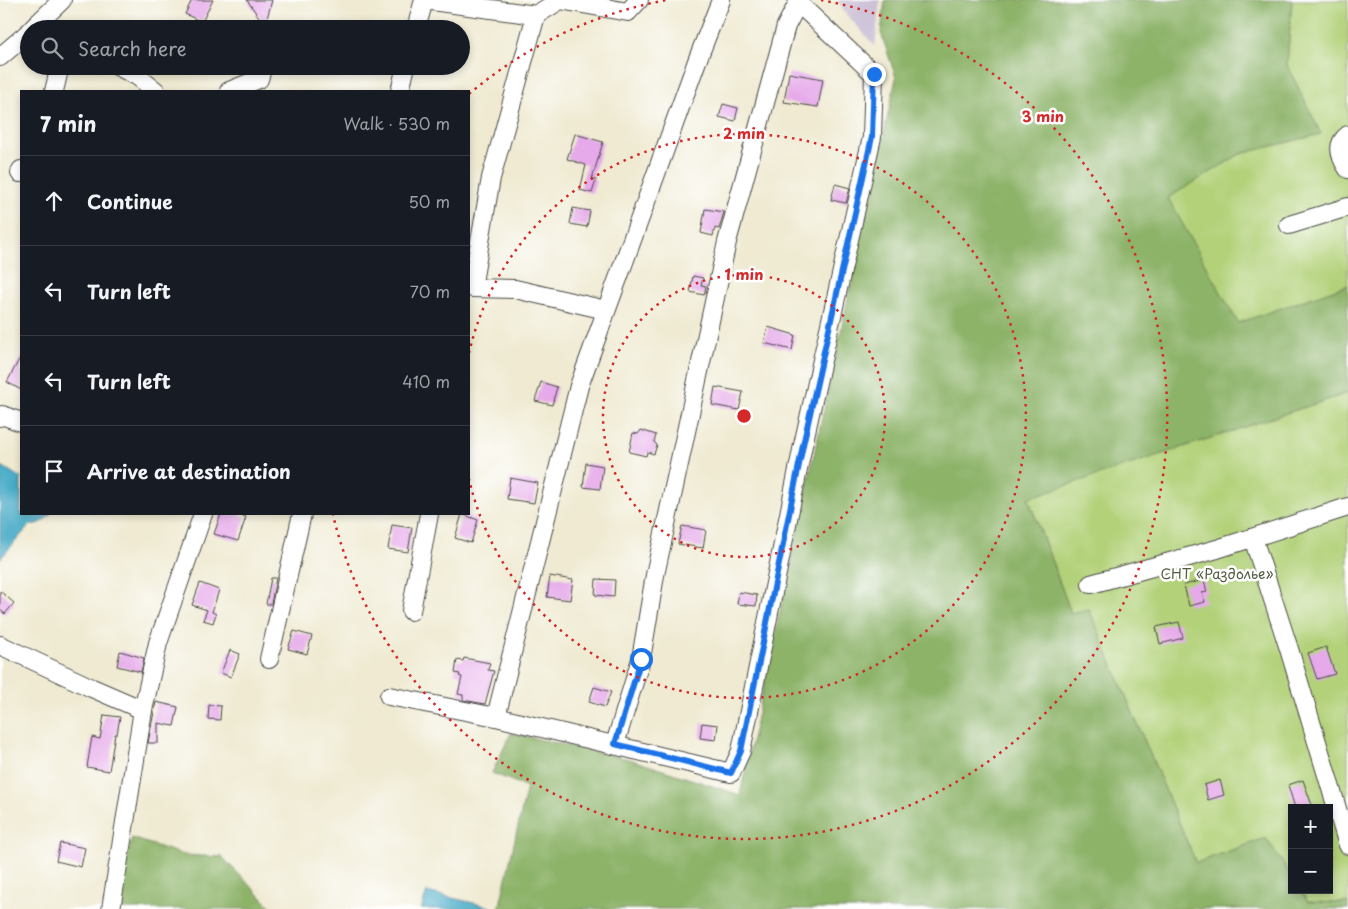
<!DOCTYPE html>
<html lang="en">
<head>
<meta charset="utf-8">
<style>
	body { margin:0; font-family:"Playpen Sans",sans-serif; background:#20242c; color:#f1f3f6 }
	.controls { position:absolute; right:15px; bottom:15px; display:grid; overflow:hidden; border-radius:0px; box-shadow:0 2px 8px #0003 }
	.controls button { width:45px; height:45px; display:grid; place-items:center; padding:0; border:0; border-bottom:1px solid #363941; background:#171b24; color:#f1f3f6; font:25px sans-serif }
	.stop { position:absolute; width:15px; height:15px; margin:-11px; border:4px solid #1a73e8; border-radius:50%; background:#fff }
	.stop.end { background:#1a73e8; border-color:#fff; box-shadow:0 1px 5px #0008 }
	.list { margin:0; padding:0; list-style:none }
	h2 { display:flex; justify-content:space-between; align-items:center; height:65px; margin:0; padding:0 20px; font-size:21px }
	h2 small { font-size:16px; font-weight:400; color:#9ea1a6 }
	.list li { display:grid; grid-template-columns:32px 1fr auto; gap:15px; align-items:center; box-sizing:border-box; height:90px; padding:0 20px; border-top:1px solid #363941 }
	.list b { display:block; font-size:19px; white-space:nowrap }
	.list em { font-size:16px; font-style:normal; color:#9ea1a6 }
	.icon { flex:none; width:28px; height:28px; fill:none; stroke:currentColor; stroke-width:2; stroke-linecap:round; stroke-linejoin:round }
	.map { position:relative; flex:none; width:1348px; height:909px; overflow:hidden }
	.search { position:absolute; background:#171b24; box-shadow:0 2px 8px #0003; left:20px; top:20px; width:450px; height:55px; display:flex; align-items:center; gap:12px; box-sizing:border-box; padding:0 18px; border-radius:28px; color:#9ea1a6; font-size:19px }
	.panel { position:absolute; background:#171b24; box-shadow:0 2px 8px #0003; left:20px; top:90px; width:450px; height:425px; border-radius:0px }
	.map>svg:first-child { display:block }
	.industrial { fill:#cbbfd5 }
	.green { fill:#b2d179; stroke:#6e7e52 }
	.forest { fill:#8db369; stroke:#5c6f4a }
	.water { fill:#46aac6; stroke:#386a78 }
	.building { fill:#e6aaea }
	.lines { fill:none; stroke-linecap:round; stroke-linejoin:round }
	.minor-casing { stroke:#484844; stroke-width:20 }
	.minor { stroke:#fff; stroke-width:18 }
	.route { stroke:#1a73e8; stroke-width:6 }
	.ring { fill:none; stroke:#d62828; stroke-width:2.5; stroke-dasharray:2.5 5 }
	.labels { text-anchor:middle; stroke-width:5; stroke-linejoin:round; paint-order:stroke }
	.park-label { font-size:14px; fill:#545d42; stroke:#fff }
	.centre { fill:#d62828; stroke:#fff; stroke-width:2.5 }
	.ring-label { font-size:15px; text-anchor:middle; font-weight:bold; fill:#d62828; stroke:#fff; stroke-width:5; stroke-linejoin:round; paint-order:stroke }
</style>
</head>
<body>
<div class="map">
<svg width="1348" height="909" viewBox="0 0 1348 909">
	<rect width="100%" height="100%" fill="#fff"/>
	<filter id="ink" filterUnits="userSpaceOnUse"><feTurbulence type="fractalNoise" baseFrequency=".02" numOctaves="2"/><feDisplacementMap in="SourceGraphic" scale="10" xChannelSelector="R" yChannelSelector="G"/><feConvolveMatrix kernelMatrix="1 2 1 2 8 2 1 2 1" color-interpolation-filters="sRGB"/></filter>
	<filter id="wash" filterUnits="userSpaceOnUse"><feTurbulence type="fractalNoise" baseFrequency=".0096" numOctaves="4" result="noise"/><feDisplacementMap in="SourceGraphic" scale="20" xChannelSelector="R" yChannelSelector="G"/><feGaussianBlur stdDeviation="1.12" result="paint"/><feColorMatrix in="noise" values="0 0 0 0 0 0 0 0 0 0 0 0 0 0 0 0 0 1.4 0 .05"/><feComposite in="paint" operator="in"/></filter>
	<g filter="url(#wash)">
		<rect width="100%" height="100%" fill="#efead1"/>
		<path class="industrial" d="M838 0H880L875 46 844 12Z"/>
		<g class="green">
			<path d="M1292 0H1348V285L1238 323 1168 198 1240 154 1321 134 1287 65Z"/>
			<path d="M1348 393V903L1308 902 1300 890H1329V808H1292V877L1266 838 1196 863 1089 609 1071 613 1028 497Z"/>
		</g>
		<g class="forest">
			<path d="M885 0H1292L1287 65 1321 134 1240 154 1168 198 1238 323 1348 285V393L1028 498 1071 613 1089 609 1196 863 1266 838 1292 877V890H1300L1308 902 1348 903V909H499L527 787 492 773 511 733 629 759 740 795 896 78 881 33Z"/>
			<path d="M132 838 184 855 222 857 273 909H111Z"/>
		</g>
		<g class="water">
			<path d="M0 465 21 478V514H51L42 522 29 526 0 559Z"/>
			<path d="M427 892 491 907 490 909H421Z"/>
		</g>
		<g id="blocks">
			<g class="building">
				<path d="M192 0H213L202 22 185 14Z"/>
				<path d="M247 0H272L265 26Z"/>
				<path d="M789 73 823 79 818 107 784 102Z"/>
				<path d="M723 104 738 108 735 121 719 117Z"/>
				<path d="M575 134 603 142 592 179 596 180 592 193 580 190 586 165 567 159Z"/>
				<path d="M835 184 850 188 846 203 831 200Z"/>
				<path d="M573 208 590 211 587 227 570 224Z"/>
				<path d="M705 209 724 212 719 229 715 228 713 236 701 233Z"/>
				<path d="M693 276 703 278 701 285 706 286 704 295 690 292Z"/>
				<path d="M768 327 795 335 792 350 764 343Z"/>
				<path d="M21 356V390L7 382Z"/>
				<path d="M541 382 557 387 552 405 535 401Z"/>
				<path d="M715 387 743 392 739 410 712 405Z"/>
				<path d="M641 430 656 435 654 442 657 445 654 454 647 452 646 456 629 452 633 433 638 434Z"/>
				<path d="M586 463 603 466 600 489 583 487Z"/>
				<path d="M510 478 538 483 534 503 507 499Z"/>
				<path d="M221 514H237L246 517 238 541 214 534Z"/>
				<path d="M462 514 478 520 471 543 455 538Z"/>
				<path d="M392 525 412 528 408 552 388 549Z"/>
				<path d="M682 526 706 530 703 548 678 544Z"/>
				<path d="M550 576 573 580 570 600 547 597Z"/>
				<path d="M271 578H276L271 604H266Z"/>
				<path d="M596 579 615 580 614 597 595 595Z"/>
				<path d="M1204 580 1207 592 1202 593 1205 602 1189 606 1184 585Z"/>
				<path d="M200 583 219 590 212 612 216 614 213 623 203 620 207 610 192 605Z"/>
				<path d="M0 591 14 603 5 614 0 610Z"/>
				<path d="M739 592 757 595 756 606 737 604Z"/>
				<path d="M1179 622 1183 638 1160 644 1156 627Z"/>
				<path d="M294 631 312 636 307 654 288 649Z"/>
				<path d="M1326 647 1335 674 1317 679 1308 653Z"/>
				<path d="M230 650 240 654 231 677 221 673Z"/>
				<path d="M120 651 144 658 141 672 117 666Z"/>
				<path d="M464 658 490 663 488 670 494 671 485 704 463 700V695L458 694 462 677 459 676 460 674 455 673 457 660 463 661Z"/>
				<path d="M594 687 611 692 605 707 589 702Z"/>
				<path d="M156 702 178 707 174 726 158 723V743H148Z"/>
				<path d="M209 705 221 706 220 720 208 719Z"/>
				<path d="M104 715 120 717 117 734H115L109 771 87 767 92 737 100 739Z"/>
				<path d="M702 723 718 725 716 740 700 738Z"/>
				<path d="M1220 780 1224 795 1208 800 1204 785Z"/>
				<path d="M1303 780 1313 808H1295L1288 785Z"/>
				<path d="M60 843 85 848 81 867 56 861Z"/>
			</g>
		</g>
	</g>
	<g filter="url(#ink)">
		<use href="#blocks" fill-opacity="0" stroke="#484844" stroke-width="1"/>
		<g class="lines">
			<defs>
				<g id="minor">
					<path d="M424 0 536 15"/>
					<path d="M32 29 62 0"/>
					<path d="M416 29 424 0"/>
					<path d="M0 57 29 32"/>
					<path d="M117 66 137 76 156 91"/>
					<path d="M54 91 60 66"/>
					<path d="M229 91 259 79 263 66"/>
					<path d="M400 91 406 66"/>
					<path d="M1348 135C1335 145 1340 157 1348 169"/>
					<path d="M20 173 21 170"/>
					<path d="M1289 225 1348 207"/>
					<path d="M606 310 515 289 472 288 491 178 536 15 560 0 628 12 639 0"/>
					<path d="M0 417 2 415 21 422"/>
					<path d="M1253 538 1289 649 1348 845"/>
					<path d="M1091 584 1217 549 1348 507"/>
					<path d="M411 611 429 514"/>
					<path d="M0 645 92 688 143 710"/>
					<path d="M269 659 302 514"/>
					<path d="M389 696 496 717 579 386 697 61 721 0"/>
					<path d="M496 717 731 773 741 751 803 445 872 137 874 74 798 3V0"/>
					<path d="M615 744 641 659 655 575 727 242 786 26 798 3"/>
					<path d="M111 909 143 710 158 643 203 514"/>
				</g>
			</defs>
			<use href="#minor" class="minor-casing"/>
			<use href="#minor" class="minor"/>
		</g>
	</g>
	<g class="lines" filter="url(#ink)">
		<path class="route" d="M641 659 615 744 731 773 741 751 803 445 872 137 874 74"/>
	</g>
	<g class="ring">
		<circle cx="744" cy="416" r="141"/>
		<path d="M469 353A282 282 0 1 1 469 479"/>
		<path d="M469 94A423 423 0 0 1 667 0M821 0A423 423 0 1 1 333 515"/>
	</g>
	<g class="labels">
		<g class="park-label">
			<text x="1217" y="579">СНТ «Раздолье»</text>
		</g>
	</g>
	<circle cx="744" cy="416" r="8" class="centre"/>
	<g class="ring-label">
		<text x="1043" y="122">3 min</text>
		<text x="744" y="139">2 min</text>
		<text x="744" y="280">1 min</text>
	</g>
</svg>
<div class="controls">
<button>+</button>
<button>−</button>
</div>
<div class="stop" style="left:641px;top:659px"></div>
<div class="stop end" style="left:874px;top:74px"></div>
<div class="search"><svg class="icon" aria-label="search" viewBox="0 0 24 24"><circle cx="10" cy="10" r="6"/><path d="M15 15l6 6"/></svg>Search here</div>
<section class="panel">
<h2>7 min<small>Walk · 530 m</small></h2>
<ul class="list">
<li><svg class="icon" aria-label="ahead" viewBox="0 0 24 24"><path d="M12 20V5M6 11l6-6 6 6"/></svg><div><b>Continue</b></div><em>50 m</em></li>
<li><svg class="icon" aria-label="left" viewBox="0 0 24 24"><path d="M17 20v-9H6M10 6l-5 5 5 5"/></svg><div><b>Turn left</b></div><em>70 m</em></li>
<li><svg class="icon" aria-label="left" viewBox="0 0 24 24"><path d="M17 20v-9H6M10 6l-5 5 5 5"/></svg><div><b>Turn left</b></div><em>410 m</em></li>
<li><svg class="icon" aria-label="arrive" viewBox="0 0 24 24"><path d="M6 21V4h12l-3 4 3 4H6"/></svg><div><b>Arrive at destination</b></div></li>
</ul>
</section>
</div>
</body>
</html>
